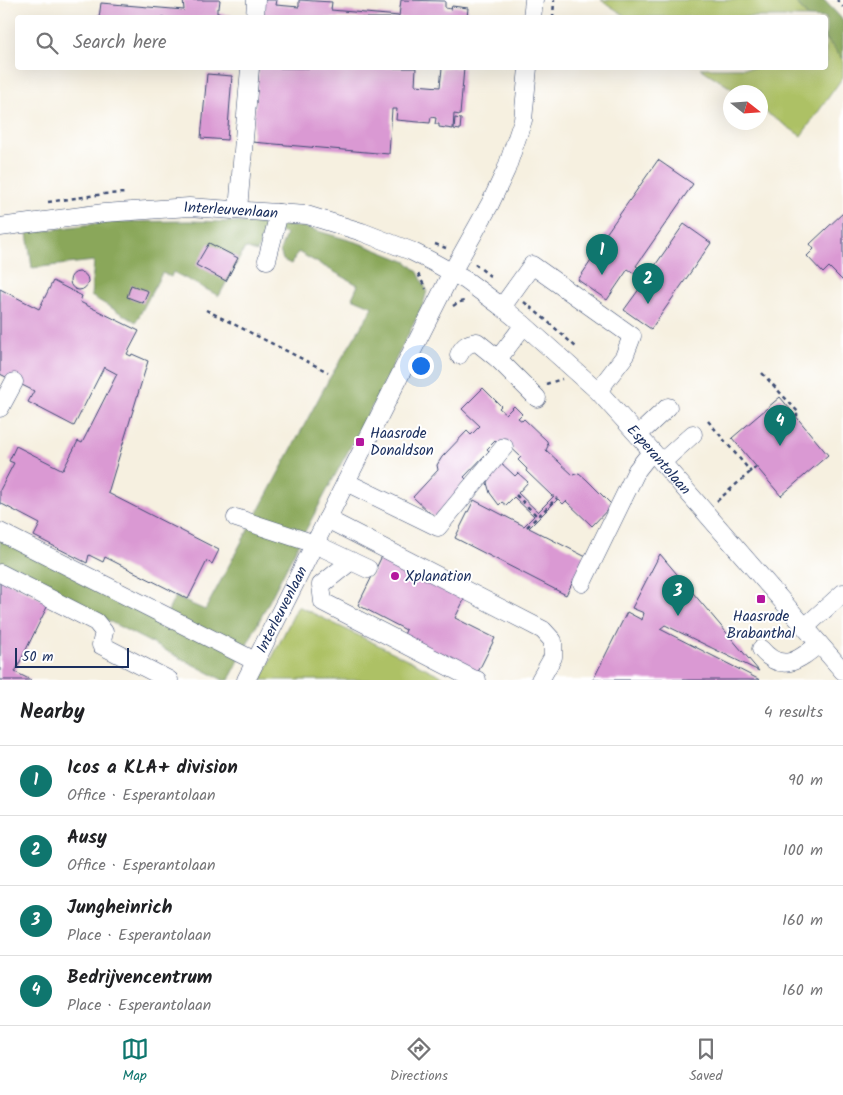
<!DOCTYPE html>
<html lang="en">
<head>
<meta charset="utf-8">
<style>
	body { margin:0; font-family:Kalam,sans-serif; background:#f6f6f6; color:#202124 }
	.compass { position:absolute; left:723px; top:85px; width:45px; height:45px; border-radius:50%; background:#fff; box-shadow:0 5px 20px #0002; rotate:107deg }
	.scale { position:absolute; left:15px; bottom:12px; width:114px; box-sizing:border-box; padding-left:5px; border:2px solid #1b2f5e; border-top:0; font-size:14px; line-height:18px; white-space:nowrap; color:#1b2f5e; -webkit-text-stroke:4px #fff; paint-order:stroke }
	.you { position:absolute; left:420px; top:365px; width:18px; height:18px; margin:-12px; border:4px solid #fff; border-radius:50%; background:#1a73e8; box-shadow:0 0 0 8px #1a73e833 }
	.badge { display:grid; place-items:center; width:32px; height:32px; border-radius:50%; background:#0f766e; color:#fff; font-size:16px; font-weight:700 }
	.pin { position:absolute; translate:-50% -41px; filter:drop-shadow(0 1px 2px #0008) }
	.pin::after { content:''; position:absolute; top:26px; width:18px; height:15px; background:inherit; clip-path:polygon(0 0,100% 0,50% 100%) }
	.list { margin:0; padding:0; list-style:none }
	h2 { display:flex; justify-content:space-between; align-items:center; height:65px; margin:0; padding:0 20px; font-size:21px }
	h2 small { font-size:16px; font-weight:400; color:#757577 }
	.list li { display:grid; grid-template-columns:32px 1fr auto; gap:15px; align-items:center; box-sizing:border-box; height:70px; padding:0 20px; border-top:1px solid #e0e0e0 }
	.list b { display:block; font-size:19px; white-space:nowrap }
	.list p { margin:0; font-size:16px; white-space:nowrap; color:#757577 }
	.list em { font-size:16px; font-style:normal; color:#757577 }
	.icon { flex:none; width:28px; height:28px; fill:none; stroke:currentColor; stroke-width:2; stroke-linecap:round; stroke-linejoin:round }
	.map { position:relative; flex:none; width:843px; height:680px; overflow:hidden }
	.search { position:absolute; background:#fff; box-shadow:0 5px 20px #0002; left:15px; right:15px; top:15px; height:55px; display:flex; align-items:center; gap:12px; box-sizing:border-box; padding:0 18px; border-radius:5px; color:#757577; font-size:19px }
	.sheet { height:345px; background:#fff }
	nav { display:flex; justify-content:space-around; align-items:center; box-sizing:border-box; height:70px; border-top:1px solid #e0e0e0; background:#fff; font-size:14px; color:#757577 }
	nav a { display:grid; justify-items:center; gap:2px }
	nav .on { color:#0f766e }
	.map>svg:first-child { display:block }
	.green { fill:#adc165; stroke:#647862 }
	.forest { fill:#8aa75a; stroke:#526b5c }
	.building { fill:#da99d3 }
	.lines { fill:none; stroke-linecap:round; stroke-linejoin:round }
	.minor-casing { stroke:#3c4c72; stroke-width:19 }
	.path { stroke:#3c4c72; stroke-width:2.5; stroke-dasharray:4 4; stroke-linecap:butt }
	.minor { stroke:#fff; stroke-width:18 }
	.poi-dot { fill:#b5179e; stroke:#fff; stroke-width:2 }
	.labels { text-anchor:middle; stroke-width:4; stroke-linejoin:round; paint-order:stroke }
	.street-label { font-size:15px; fill:#1b2f5e; stroke:#fff }
	.poi-label { font-size:15px; fill:#1b2f5e; stroke:#fff; text-anchor:start }
</style>
</head>
<body>
<div class="map">
<svg width="843" height="680" viewBox="0 0 843 680">
	<rect width="100%" height="100%" fill="#fff"/>
	<filter id="ink" filterUnits="userSpaceOnUse"><feTurbulence type="fractalNoise" baseFrequency=".02" numOctaves="2"/><feDisplacementMap in="SourceGraphic" scale="10" xChannelSelector="R" yChannelSelector="G"/><feConvolveMatrix kernelMatrix="1 2 1 2 8 2 1 2 1" color-interpolation-filters="sRGB"/></filter>
	<filter id="wash" filterUnits="userSpaceOnUse"><feTurbulence type="fractalNoise" baseFrequency=".0096" numOctaves="4" result="noise"/><feDisplacementMap in="SourceGraphic" scale="20" xChannelSelector="R" yChannelSelector="G"/><feGaussianBlur stdDeviation="1.12" result="paint"/><feColorMatrix in="noise" values="0 0 0 0 0 0 0 0 0 0 0 0 0 0 0 0 0 1.4 0 .05"/><feComposite in="paint" operator="in"/></filter>
	<g filter="url(#wash)">
		<rect width="100%" height="100%" fill="#f6f0e0"/>
		<g class="green">
			<path d="M601 0H794L808 17H627Z"/>
			<path d="M826 38 843 60V77L801 136 761 109 760 92H737L700 68H826Z"/>
			<path d="M298 606 450 680H261Z"/>
		</g>
		<g class="forest">
			<path d="M794 0H824L843 20V60L826 38V18L808 17Z"/>
			<path d="M188 221 235 222 304 227 359 243 407 262 418 272 427 291 423 305 376 399 301 539 229 680H223L0 565V533L165 617 175 597 205 610 329 379 373 307 352 298 358 285 298 252 291 264 283 260 280 251 286 234 266 228 257 252 245 248 219 296 173 272 171 277 162 273 136 322 91 296 94 261 32 268 27 233 107 222Z"/>
		</g>
		<g id="blocks">
			<g class="building">
				<path d="M183 0H220L219 8H217V13L232 15 231 18H99L101 3 184 10Z"/>
				<path d="M263 0H277L276 5 299 7V0L332 2 331 10 399 16 401 0 445 1V8L451 9 452 6 468 8 467 18H263Z"/>
				<path d="M259 68H416L415 85 440 87 442 68H464L460 115 454 114 453 129 439 127V124H435L436 118 431 117 430 123 396 120 397 109H392L389 154 252 142Z"/>
				<path d="M207 74 232 76 227 140 201 138Z"/>
				<path d="M455 118 461 119 460 130 454 129Z"/>
				<path d="M658 160 693 184 636 266 649 274 684 224 711 243 651 329 624 310 645 281 628 269 607 300 578 280 599 249 601 251 606 245 601 241Z"/>
				<path d="M843 213V281L829 267 823 273 807 256 814 249 810 244Z"/>
				<path d="M209 243 238 258 226 281 196 265Z"/>
				<circle cx="79" cy="281" r="9"/>
				<path d="M53 281 82 296 80 302 139 331 127 354 131 356 132 354 148 361 108 493 219 550 212 564 207 561 188 599 105 557 103 562 89 555 87 563 34 536 40 524 0 503V490L14 463 9 461 16 446 63 470 78 441 82 443 117 374 104 367 74 426 28 402 34 391 0 374V289L39 309Z"/>
				<path d="M131 285 148 291 143 303 127 297Z"/>
				<path d="M483 388 501 406 499 408 506 414 514 406 522 414 518 418 522 421 524 419 547 441 548 446 546 450 573 475 579 473 586 479 612 505 592 526 566 501 563 504 558 499 529 528 586 557 566 595 455 538 474 500 524 526 534 516 514 497 506 505 502 502 499 505 490 493 487 483 489 473 498 460 515 476 518 473 528 482 518 493 538 512 554 496H552L526 471 527 469 518 460 521 457 504 441 500 445 495 441 487 449 489 451 464 477 467 480 458 489 459 491 434 517 413 497 438 470 437 465 442 457 467 431 471 435 480 426 462 409Z"/>
				<path d="M780 397 828 455 781 496 732 438Z"/>
				<path d="M383 554 466 596 455 618 495 638 477 674 403 637 406 630 358 605Z"/>
				<path d="M660 554 759 671 665 625 660 629 760 680H593L627 612 642 620 644 613 632 608Z"/>
				<path d="M0 578 49 603 15 672 31 680H0Z"/>
			</g>
		</g>
	</g>
	<g filter="url(#ink)">
		<use href="#blocks" fill-opacity="0" stroke="#3c4c72" stroke-width="1"/>
		<g class="lines">
			<defs>
				<g id="minor">
					<path d="M255 18 256 0"/>
					<path d="M532 18 534 0"/>
					<path d="M238 210 250 68"/>
					<path id="s1" d="M0 227 104 213 189 207 307 215 362 232 411 251 431 261 467 281 502 307 524 325 598 391 652 451 843 671"/>
					<path d="M267 260 279 213"/>
					<path d="M502 307 532 265 632 336 624 357 598 391"/>
					<path d="M459 355C463 346 468 343 477 342L498 359 537 398"/>
					<path d="M498 359 524 325"/>
					<path d="M0 408 14 382"/>
					<path d="M638 435 668 407"/>
					<path d="M662 462 693 434"/>
					<path d="M346 482 438 527 504 447"/>
					<path d="M236 518 315 544 351 561 321 585 323 602 473 679 477 680"/>
					<path d="M327 519 543 630 553 641V657L540 680"/>
					<path d="M0 532 255 661"/>
					<path d="M351 561 368 569"/>
					<path d="M0 573 96 622 104 632 101 645 169 680"/>
					<path d="M582 583 637 470 652 451"/>
					<path d="M805 627 843 593"/>
					<path d="M761 649C782 674 799 660 819 644"/>
					<path id="s2" d="M246 680 452 272 490 204 506 170 523 120 528 68"/>
				</g>
			</defs>
			<use href="#minor" class="minor-casing"/>
			<g class="path">
				<path d="M837 0 843 7"/>
				<path d="M553 18 554 0"/>
				<path d="M48 202 104 194 127 193"/>
				<path d="M435 244 446 248"/>
				<path d="M475 264 490 276"/>
				<path d="M418 274 426 289"/>
				<path d="M524 302 546 320 577 348"/>
				<path d="M453 306 459 302 466 301"/>
				<path d="M206 310 328 372"/>
				<path d="M762 373 799 413 796 416"/>
				<path d="M546 384 562 379"/>
				<path d="M708 421 751 472"/>
				<path d="M516 495 538 517"/>
				<path d="M717 501 756 467"/>
				<path d="M527 527 557 498"/>
			</g>
			<use href="#minor" class="minor"/>
		</g>
	</g>
	<g class="poi-dot">
		<rect x="355" y="437" width="10" height="10" rx="2.5"/>
		<circle cx="395" cy="576" r="5"/>
		<rect x="756" y="594" width="10" height="10" rx="2.5"/>
	</g>
	<g class="labels">
		<g class="street-label">
			<text dy="5" stroke="none"><textPath href="#s1" startOffset="232">Interleuvenlaan</textPath></text>
			<text dy="5" stroke="none"><textPath href="#s1" startOffset="745">Esperantolaan</textPath></text>
			<text dy="5" stroke="none"><textPath href="#s2" startOffset="79">Interleuvenlaan</textPath></text>
		</g>
		<g class="poi-label">
			<text x="370" y="438">Haasrode<tspan x="370" dy="17">Donaldson</tspan></text>
			<text x="405" y="581">Xplanation</text>
			<text x="761" y="621" text-anchor="middle">Haasrode<tspan x="761" dy="17">Brabanthal</tspan></text>
		</g>
	</g>
</svg>
<svg class="compass" viewBox="-18 -18 36 36"><path d="M0-13l5 13h-10z" fill="#e53935"/><path d="M0 13l5-13h-10z" fill="#757577"/></svg>
<div class="scale">50 m</div>
<div class="you"></div>
<div class="pin badge" style="left:602px;top:275px">1</div>
<div class="pin badge" style="left:648px;top:304px">2</div>
<div class="pin badge" style="left:678px;top:616px">3</div>
<div class="pin badge" style="left:780px;top:446px">4</div>
<div class="search"><svg class="icon" aria-label="search" viewBox="0 0 24 24"><circle cx="10" cy="10" r="6"/><path d="M15 15l6 6"/></svg>Search here</div>
</div>
<section class="sheet">
<h2>Nearby<small>4 results</small></h2>
<ul class="list">
<li><span class="badge">1</span><div><b>Icos a KLA+ division</b><p>Office · Esperantolaan</p></div><em>90 m</em></li>
<li><span class="badge">2</span><div><b>Ausy</b><p>Office · Esperantolaan</p></div><em>100 m</em></li>
<li><span class="badge">3</span><div><b>Jungheinrich</b><p>Place · Esperantolaan</p></div><em>160 m</em></li>
<li><span class="badge">4</span><div><b>Bedrijvencentrum</b><p>Place · Esperantolaan</p></div><em>160 m</em></li>
</ul>
</section>
<nav>
<a class="on"><svg class="icon" aria-label="map" viewBox="0 0 24 24"><path d="M3 6l6-2 6 2 6-2v14l-6 2-6-2-6 2zM9 4v14M15 6v14"/></svg>Map</a>
<a><svg class="icon" aria-label="directions" viewBox="0 0 24 24"><path d="M12 3l9 9-9 9-9-9zM9 14v-3h6M13 9l2 2-2 2"/></svg>Directions</a>
<a><svg class="icon" aria-label="saved" viewBox="0 0 24 24"><path d="M7 4h10v16l-5-4-5 4z"/></svg>Saved</a>
</nav>
</body>
</html>
